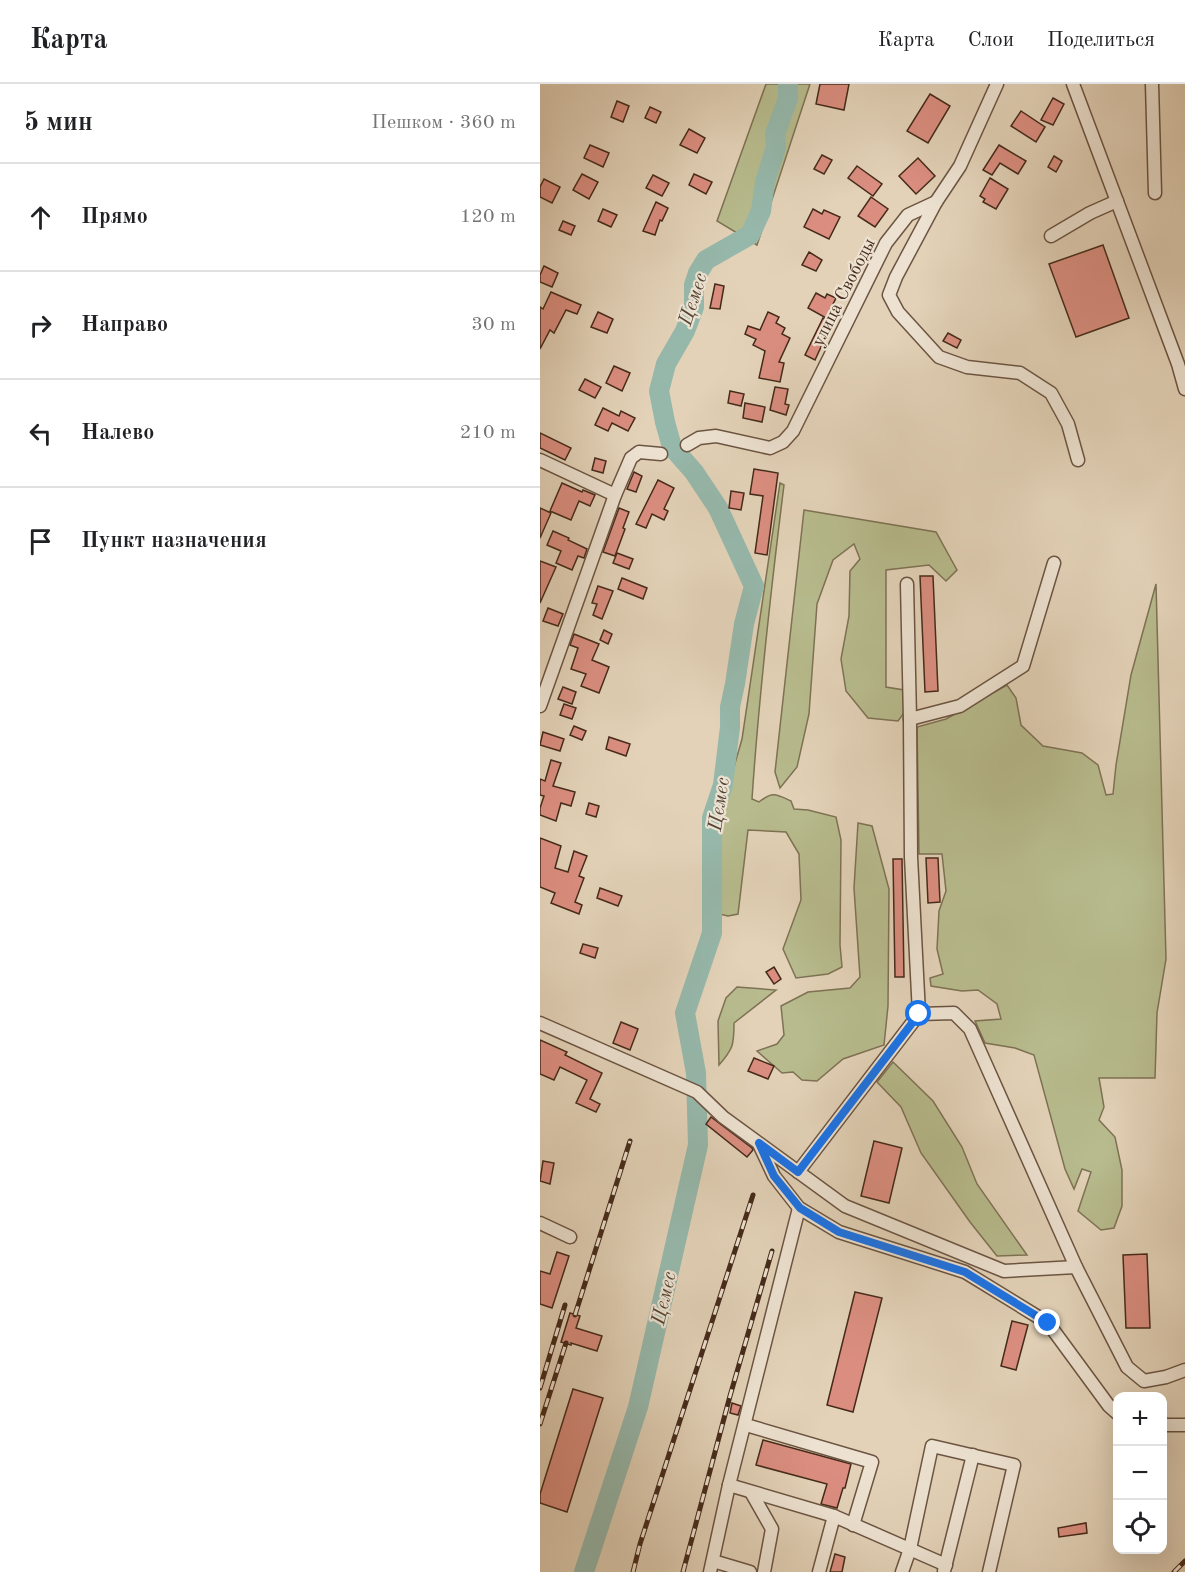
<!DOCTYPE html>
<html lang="ru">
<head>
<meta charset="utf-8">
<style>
	body { margin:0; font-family:"Old Standard TT",serif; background:#f6f6f6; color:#202124 }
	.controls { position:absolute; right:18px; bottom:18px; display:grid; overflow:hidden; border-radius:12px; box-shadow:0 6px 24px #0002 }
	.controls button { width:54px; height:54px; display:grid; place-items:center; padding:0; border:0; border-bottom:2px solid #e0e0e0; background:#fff; color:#202124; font:30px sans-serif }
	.stop { position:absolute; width:18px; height:18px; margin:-14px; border:4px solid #1a73e8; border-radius:50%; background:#fff }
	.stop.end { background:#1a73e8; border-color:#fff; box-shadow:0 2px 6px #0008 }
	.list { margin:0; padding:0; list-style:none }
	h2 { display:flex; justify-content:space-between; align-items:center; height:78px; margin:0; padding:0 24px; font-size:26px }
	h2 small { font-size:20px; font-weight:400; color:#757577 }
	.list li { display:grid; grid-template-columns:39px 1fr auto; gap:18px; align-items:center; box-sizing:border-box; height:108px; padding:0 24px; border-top:2px solid #e0e0e0 }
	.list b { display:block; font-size:22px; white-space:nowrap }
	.list em { font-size:20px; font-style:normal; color:#757577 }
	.icon { flex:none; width:33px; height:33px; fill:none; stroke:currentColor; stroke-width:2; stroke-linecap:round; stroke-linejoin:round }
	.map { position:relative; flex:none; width:645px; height:1488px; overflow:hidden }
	header { display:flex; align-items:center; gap:36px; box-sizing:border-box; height:84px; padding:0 30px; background:#fff; border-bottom:2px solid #e0e0e0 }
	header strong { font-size:28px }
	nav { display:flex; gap:33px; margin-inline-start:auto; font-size:21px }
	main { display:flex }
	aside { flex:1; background:#fff }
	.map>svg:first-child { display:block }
	.green { fill:#b7bb8d; stroke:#7e7254; stroke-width:1.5 }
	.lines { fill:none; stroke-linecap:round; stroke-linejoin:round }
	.river { stroke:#96b8ab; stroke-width:20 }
	.building { fill:#db8e80; stroke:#452a1a; stroke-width:1.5 }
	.minor-casing { stroke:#6c5442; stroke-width:15 }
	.minor { stroke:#ede2d1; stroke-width:12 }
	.rail-casing { stroke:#452a1a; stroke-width:5 }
	.rail { stroke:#ede2d1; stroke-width:3; stroke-dasharray:9; stroke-linecap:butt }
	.route { stroke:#1a73e8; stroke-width:8 }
	.labels { text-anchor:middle; stroke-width:4.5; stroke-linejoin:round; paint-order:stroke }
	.street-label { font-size:18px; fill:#452a1a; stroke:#ede2d1 }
	.water-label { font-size:20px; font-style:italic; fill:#554637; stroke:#ede2d1 }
</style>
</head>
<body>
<header>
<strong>Карта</strong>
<nav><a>Карта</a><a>Слои</a><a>Поделиться</a></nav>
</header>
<main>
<aside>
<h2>5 мин<small>Пешком · 360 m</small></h2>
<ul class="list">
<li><svg class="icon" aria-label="ahead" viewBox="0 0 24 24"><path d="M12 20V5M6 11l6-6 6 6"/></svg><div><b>Прямо</b></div><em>120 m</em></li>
<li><svg class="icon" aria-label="right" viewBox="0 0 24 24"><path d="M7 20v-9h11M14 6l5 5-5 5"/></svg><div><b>Направо</b></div><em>30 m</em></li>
<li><svg class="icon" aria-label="left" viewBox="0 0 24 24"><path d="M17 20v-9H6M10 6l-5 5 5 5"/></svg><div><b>Налево</b></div><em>210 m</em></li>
<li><svg class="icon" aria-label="arrive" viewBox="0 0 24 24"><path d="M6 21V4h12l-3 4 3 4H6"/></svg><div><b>Пункт назначения</b></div></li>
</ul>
</aside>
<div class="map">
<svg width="645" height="1488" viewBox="0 0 645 1488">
	<rect width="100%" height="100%" fill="#e3d2b8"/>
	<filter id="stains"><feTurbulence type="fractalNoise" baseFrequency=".00333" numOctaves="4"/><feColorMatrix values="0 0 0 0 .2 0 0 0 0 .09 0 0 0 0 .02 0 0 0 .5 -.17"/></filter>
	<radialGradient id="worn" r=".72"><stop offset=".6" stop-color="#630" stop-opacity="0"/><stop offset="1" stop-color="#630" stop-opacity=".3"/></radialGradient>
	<g class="green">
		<path d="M226 0H270L217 161 177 137Z"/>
		<path d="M240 399 244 401C231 505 219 610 212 715L219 718C233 707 236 710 251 717L254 725 268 726 296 733 301 756 300 861 302 883 288 890 256 894 243 865 261 816 259 770 246 748 208 746 198 830 188 832 175 829 179 735 202 655Z"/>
		<path d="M264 426 396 448 417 486 406 497 389 481 346 486V603L364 606V629L358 637 328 634 306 607 301 575 309 532 310 487 320 475 314 460 293 476 277 520 269 630 257 683 240 704 235 688Z"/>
		<path d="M616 500 626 875 617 929 615 994H559L564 1023 559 1036 575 1053 582 1086V1122L574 1144 561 1146 538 1127 551 1088 542 1085 534 1105 525 1085 494 971 475 964 445 959 435 937 461 935 457 920 438 906 422 907 391 902 390 894 403 890 397 865 399 827 406 807 402 770H379L377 643 406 635 467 601 476 614 481 641 503 662 542 669 558 681 566 711 573 710 576 681 591 591Z"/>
		<path d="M318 739 332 742 349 805 348 922 344 961 303 975 277 997 262 996 253 988 242 989 217 967 237 960 244 951 241 922 268 908 310 904 320 893 314 804Z"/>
		<path d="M197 903 236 906 194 939C194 961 193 965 179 981L178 937 186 914Z"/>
		<path d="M353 978 393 1017 422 1063 437 1100 487 1171 457 1172 430 1138 381 1069 361 1023 337 998Z"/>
	</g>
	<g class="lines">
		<path class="river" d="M44 1488 98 1323 158 1061 156 989 145 929 172 849V734L183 701 190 643V623L195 600 204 540 214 502 178 424 154 388 132 363 125 338 119 307 126 280 145 247 154 223V201L158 189 166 176 210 151 221 127 225 98 236 63 235 50 248 14V0"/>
	</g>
	<g class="building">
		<path d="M280 0H309L304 26 276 20Z"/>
		<path d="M390 10 410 22 388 59 367 47Z"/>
		<path d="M513 14 524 20 513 41 501 36Z"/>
		<path d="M77 17 89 22 83 38 71 33Z"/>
		<path d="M110 23 121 28 116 39 105 34Z"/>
		<path d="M481 27 505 43 496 58 471 42Z"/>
		<path d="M149 45 165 54 157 69 140 61Z"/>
		<path d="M50 61 69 69 63 83 44 74Z"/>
		<path d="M459 61 486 77 478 90 460 79 452 91 443 86Z"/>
		<path d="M282 71 292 76 284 90 274 85Z"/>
		<path d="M514 72 522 77 516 88 508 83Z"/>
		<path d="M378 74 395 92 376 110 359 92Z"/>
		<path d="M317 82 342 100 333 112 308 94Z"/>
		<path d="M42 90 58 98 49 115 33 106Z"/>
		<path d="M154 90 172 98 166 110 149 101Z"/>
		<path d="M113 91 129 99 122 112 106 104Z"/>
		<path d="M450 94 468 105 456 125 443 118 445 115 440 112Z"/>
		<path d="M4 95 20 103 12 119 0 113V103Z"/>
		<path d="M331 113 348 125 335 143 318 132Z"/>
		<path d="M116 118 128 124 122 137 120 136 115 151 103 147Z"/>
		<path d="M63 125 77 131 71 143 58 137Z"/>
		<path d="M273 125 282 130 284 126 300 133 289 155 264 143Z"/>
		<path d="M23 137 35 142 31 151 19 146Z"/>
		<path d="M563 161 589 234 536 253 509 180Z"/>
		<path d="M269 168 282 176 276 187 262 181Z"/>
		<path d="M4 182 18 189 12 203 0 198V191Z"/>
		<path d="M175 200 184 202 180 225 170 224Z"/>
		<path d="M11 208 41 221 37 230 26 226 14 249 10 246 0 265V223L3 225Z"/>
		<path d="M276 209 285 214 287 210 296 214 286 234 268 224Z"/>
		<path d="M58 228 73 235 67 249 51 243Z"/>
		<path d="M228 228 239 233 236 239 245 244 242 250 250 254 239 278 244 279 240 298 219 294 225 267 213 261 216 255 205 250 208 242 220 246Z"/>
		<path d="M283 234 292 239 275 276 265 271Z"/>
		<path d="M408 249 421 256 417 264 403 257Z"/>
		<path d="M74 282 90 289 82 307 66 299Z"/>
		<path d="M45 295 61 303 55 314 39 306Z"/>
		<path d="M235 303 248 305 245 320 249 321 246 331 230 326Z"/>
		<path d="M190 307 204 310 201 322 188 319Z"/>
		<path d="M205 319 225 323 222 338 203 334Z"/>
		<path d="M63 324 79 332 81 327 95 334 88 347 72 339 68 347 55 341Z"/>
		<path d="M0 349 31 364 25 376 0 364Z"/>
		<path d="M55 374 66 377 63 389 52 386Z"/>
		<path d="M214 385 238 389 227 471 215 469 223 412 210 410Z"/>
		<path d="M94 388 102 392 96 408 87 405Z"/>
		<path d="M118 396 134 404 124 425 128 427 124 436 112 430 106 444 96 440Z"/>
		<path d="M22 399 42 408 43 406 55 411 50 422 39 417 31 436 10 427Z"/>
		<path d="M191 407 204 409 201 426 189 424Z"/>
		<path d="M0 424 11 429 0 454Z"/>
		<path d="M79 424 89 428 83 444 85 445 75 472 63 468Z"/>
		<path d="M13 447 29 454 28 456 47 465 44 474 38 472 32 486 16 479 21 467 7 461Z"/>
		<path d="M77 469 93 475 89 485 73 479Z"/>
		<path d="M0 477 16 483 0 519Z"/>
		<path d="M380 492H393L398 607 385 608Z"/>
		<path d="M82 494 107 504 103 515 78 505Z"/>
		<path d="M58 502 73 507 62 535 53 531 57 520 52 519Z"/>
		<path d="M8 524 23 530 18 542 3 537Z"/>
		<path d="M64 546 72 550 68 560 60 556Z"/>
		<path d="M34 550 59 560 52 576 69 583 59 609 41 602 46 590 31 585 38 564 30 561Z"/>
		<path d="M23 603 36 608 32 620 18 615Z"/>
		<path d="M24 620 36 624 32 635 20 631Z"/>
		<path d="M34 642 46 647 42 656 30 651Z"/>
		<path d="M3 648 24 655 20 667 0 661Z"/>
		<path d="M69 653 90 660 86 672 66 665Z"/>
		<path d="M11 676 21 679 13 702 35 708 31 722 21 719 16 737 0 731V724L4 712 0 711V695L5 697Z"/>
		<path d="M49 719 59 722 56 733 46 730Z"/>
		<path d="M0 754 21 762 15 784 28 788 34 767 47 772 39 792 44 794 35 818 42 821 39 830 11 819 15 809 0 803Z"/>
		<path d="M386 774H398L400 818 388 819Z"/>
		<path d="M353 775H362L364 893H355Z"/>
		<path d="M60 804 82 812 78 822 57 814Z"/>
		<path d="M43 860 58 864 55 874 40 869Z"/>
		<path d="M234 883 241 895 234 900 226 888Z"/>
		<path d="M81 938 98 945 90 966 73 959Z"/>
		<path d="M0 956 27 968 25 971 62 989 50 1015 60 1020 56 1028 36 1019 47 996 20 983 14 996 0 990Z"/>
		<path d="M214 974 234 982 228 995 208 987Z"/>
		<path d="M171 1033 212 1064 213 1066 207 1073 166 1040Z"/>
		<path d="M334 1057 362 1064 349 1119 321 1112Z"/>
		<path d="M3 1077 14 1079 10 1100 0 1097Z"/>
		<path d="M17 1168 29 1172 12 1224 0 1220V1187L10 1190Z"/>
		<path d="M607 1170 610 1244H586L583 1171Z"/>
		<path d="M315 1208 342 1214 313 1328 287 1321Z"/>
		<path d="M30 1229 40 1232 36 1244 62 1252 57 1267 31 1259V1261L21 1258Z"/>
		<path d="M472 1237 488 1241 476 1286 461 1282Z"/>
		<path d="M33 1305 63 1314 27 1428 0 1419V1410Z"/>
		<path d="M192 1319 201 1322 198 1331 190 1329Z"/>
		<path d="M223 1356 311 1380 305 1404H303L297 1424 281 1420 287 1400 216 1381Z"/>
		<path d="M546 1439 547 1449 519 1453 518 1444Z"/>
		<path d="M295 1470 305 1473 302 1488H290Z"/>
	</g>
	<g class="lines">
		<defs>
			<g id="minor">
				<path d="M533 0 638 280 645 305"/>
				<path d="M612 0 615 109"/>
				<path d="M396 118 356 193 349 211 358 228 399 273 427 283 480 289 511 309 528 340 538 376"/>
				<path d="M511 152 550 129 577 117"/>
				<path d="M147 361 159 354 176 352 230 364 243 358 253 347 346 159 368 131 396 118 420 82 457 0"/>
				<path d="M0 376 75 411"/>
				<path d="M367 500 370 635 371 773 379 930"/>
				<path d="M0 622 75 411 91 374 99 368 121 370"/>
				<path d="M370 635 420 622 483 582 514 479"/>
				<path d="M0 939 157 1008 183 1033 305 1122 464 1187 536 1183"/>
				<path d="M219 1060 234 1092 259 1124 299 1148 425 1188 508 1239 569 1322 578 1330"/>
				<path d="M258 1088 379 930 414 929 430 945 536 1183 587 1283 604 1297 626 1293 645 1286"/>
				<path d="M0 1139 30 1153"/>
				<path d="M206 1341 332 1378 313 1441"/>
				<path d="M622 1341H645"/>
				<path d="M189 1401 294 1432 406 1481"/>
				<path d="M211 1408 232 1445 224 1488"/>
				<path d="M173 1477 210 1488"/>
				<path d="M404 1487 433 1371"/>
				<path d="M170 1488 189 1401 259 1124"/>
				<path d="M279 1488 294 1432"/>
				<path d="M362 1488 370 1465 392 1362 474 1381 449 1488"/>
			</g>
		</defs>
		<use href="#minor" class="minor-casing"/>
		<use href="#minor" class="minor"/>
		<defs>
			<g id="rail">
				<path d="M35 1231 90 1057"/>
				<path d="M0 1304 25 1221"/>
				<path d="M0 1340 26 1259"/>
				<path d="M93 1488 100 1460 213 1111"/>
				<path d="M143 1488 190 1312 232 1167"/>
				<path d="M634 1488 645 1477"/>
			</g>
		</defs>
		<use href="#rail" class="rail-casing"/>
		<use href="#rail" class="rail"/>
	</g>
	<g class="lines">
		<path class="route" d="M379 930 258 1088 219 1059 234 1092 260 1124 299 1148 425 1188 508 1239"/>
	</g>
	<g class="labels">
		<g class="street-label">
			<text transform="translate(303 208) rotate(-63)" y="6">улица Свободы</text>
		</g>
		<g class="water-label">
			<text transform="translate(152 215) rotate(-72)" y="7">Цемес</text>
			<text transform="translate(178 720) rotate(-81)" y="7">Цемес</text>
			<text transform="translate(123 1214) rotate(-77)" y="7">Цемес</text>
		</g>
	</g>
	<rect width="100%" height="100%" filter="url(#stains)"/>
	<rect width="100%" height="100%" fill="url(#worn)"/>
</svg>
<div class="controls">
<button>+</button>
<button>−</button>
<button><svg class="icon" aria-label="locate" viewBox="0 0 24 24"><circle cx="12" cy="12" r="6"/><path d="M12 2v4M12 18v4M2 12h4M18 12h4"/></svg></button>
</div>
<div class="stop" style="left:379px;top:930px"></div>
<div class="stop end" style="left:508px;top:1239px"></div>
</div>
</main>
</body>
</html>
